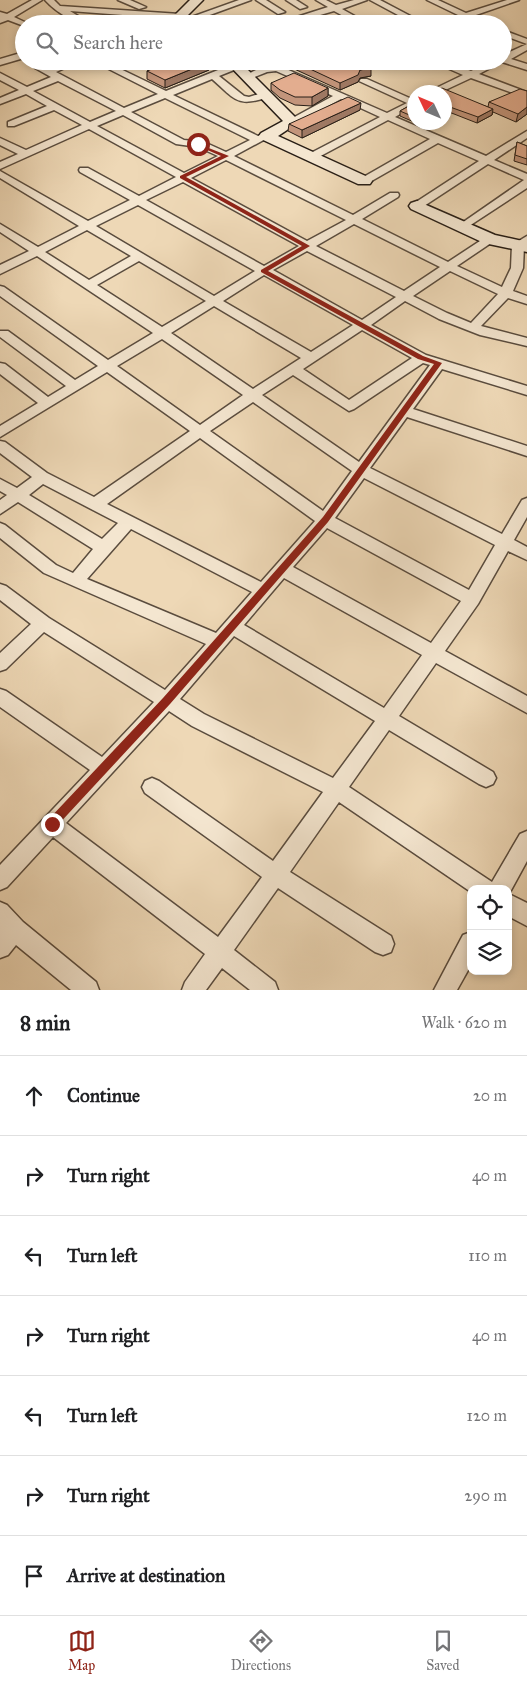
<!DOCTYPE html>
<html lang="en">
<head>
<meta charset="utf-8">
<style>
	body { margin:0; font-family:"IM FELL Great Primer",serif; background:#f2f2f2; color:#202124 }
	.controls { position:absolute; right:15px; bottom:15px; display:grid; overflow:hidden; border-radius:10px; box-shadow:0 2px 8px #0003 }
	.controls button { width:45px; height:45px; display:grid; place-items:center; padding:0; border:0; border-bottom:1px solid #e0e0e0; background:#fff; color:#202124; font:25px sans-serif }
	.compass { position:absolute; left:407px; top:85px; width:45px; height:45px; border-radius:50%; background:#fff; box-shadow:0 2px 8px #0003; rotate:314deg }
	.stop { position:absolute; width:15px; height:15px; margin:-11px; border:4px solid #8f2418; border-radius:50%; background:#fff }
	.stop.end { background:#8f2418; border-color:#fff; box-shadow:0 1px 5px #0008 }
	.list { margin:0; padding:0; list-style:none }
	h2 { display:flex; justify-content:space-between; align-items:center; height:65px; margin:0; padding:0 20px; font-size:21px }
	h2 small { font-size:16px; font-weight:400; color:#757577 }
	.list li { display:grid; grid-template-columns:32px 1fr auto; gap:15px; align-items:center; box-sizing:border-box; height:80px; padding:0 20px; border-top:1px solid #e0e0e0 }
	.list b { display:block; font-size:19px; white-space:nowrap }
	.list em { font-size:16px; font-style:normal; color:#757577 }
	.icon { flex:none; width:28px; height:28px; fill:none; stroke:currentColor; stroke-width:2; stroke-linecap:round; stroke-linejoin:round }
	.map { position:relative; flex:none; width:527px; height:990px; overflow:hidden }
	.search { position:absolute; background:#fff; box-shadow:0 2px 8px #0003; left:15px; right:15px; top:15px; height:55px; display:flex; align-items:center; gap:12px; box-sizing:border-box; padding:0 18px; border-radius:28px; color:#757577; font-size:19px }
	.sheet { height:625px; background:#fff }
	nav { display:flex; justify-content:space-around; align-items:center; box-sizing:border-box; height:70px; border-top:1px solid #e0e0e0; background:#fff; font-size:14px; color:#757577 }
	nav a { display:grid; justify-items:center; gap:2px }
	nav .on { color:#8f2418 }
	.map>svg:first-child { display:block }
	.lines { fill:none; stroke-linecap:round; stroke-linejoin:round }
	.street-casing { stroke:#5a4c3e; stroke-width:3 }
	.secondary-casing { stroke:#281e16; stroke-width:3 }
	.street { fill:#f4e6d0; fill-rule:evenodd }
	.secondary { fill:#f4e6d0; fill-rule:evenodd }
	.wall { fill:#c3957b; stroke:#281e16 }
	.shaded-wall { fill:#9f7964; stroke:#281e16 }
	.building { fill:#e3ad8f; stroke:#281e16 }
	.route { fill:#8f2418 }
</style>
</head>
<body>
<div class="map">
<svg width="527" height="990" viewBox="0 0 527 990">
	<rect width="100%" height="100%" fill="#eed8b6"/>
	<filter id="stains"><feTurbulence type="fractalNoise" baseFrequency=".004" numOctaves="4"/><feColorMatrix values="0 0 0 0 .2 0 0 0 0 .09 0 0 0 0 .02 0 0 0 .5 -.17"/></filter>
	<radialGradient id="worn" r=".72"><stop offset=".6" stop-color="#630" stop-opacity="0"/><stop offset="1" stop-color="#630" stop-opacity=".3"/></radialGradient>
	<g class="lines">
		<defs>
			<g id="street">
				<path d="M32 0H42L14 17 29 24H24V26L8 20 0 23V12L7 14Z"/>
				<path d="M45 0H54L60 6 180 14 184 16 180 18 150 16 128 24H115L136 16 70 11 91 24C74 24 56 12 45 0Z"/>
				<path d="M118 0H130L146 7 139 9Z"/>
				<path d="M239 0H251L185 24H172Z"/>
				<path d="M256 0H266L285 12 278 14Z"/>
				<path d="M286 0H296L307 7 300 9Z"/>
				<path d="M316 0H326L336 5 354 0H367L342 9 369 24H358L334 11 289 24H275L328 7Z"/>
				<path d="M370 0H380L418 20 411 22Z"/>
				<path d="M427 0H438L466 13 507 0H519L473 16 488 24H477L465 19 449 24H436L458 15Z"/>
				<path d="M503 30 527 39V50L511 59 527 64V70L502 62 479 74 527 92V98L471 78 441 92H431L432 90 463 75 431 61H444L471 71 491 61H503V55L527 44 503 35Z"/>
				<path d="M24 52V58L0 65V59Z"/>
				<path d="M68 61H81L56 72 124 108 158 94 93 61H104L166 91 233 64H239V68L219 76 244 96 249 97 265 92 270 95 268 97C237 108 235 99 212 79L173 95 258 136 266 133 271 136 234 156 353 215 390 193H398L399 195 398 197 362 219 448 262 486 237H494L496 239 494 241 457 266 502 287 511 268 512 245 527 236V244L524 246 523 268 513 291 527 296V304L508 298 481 326 527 338V346L480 335 439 319 405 301 371 325 426 355 527 386V395L442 369 413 409 527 446V456L407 417 370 468 502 534 522 500 527 498V517L514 540 527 547V560L508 551 478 604 445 651 527 696V713L436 663 399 716 493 772 496 778 493 784 486 787 479 784 389 730 349 787 492 882 520 834 527 831V861L509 894 527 903V926L508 916V889H471V892L339 802 290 872 391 936 394 944 391 952 383 955 375 952 278 888 234 950 275 982 278 990H250L222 968 206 990H182L185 982 205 954 53 837 7 887 0 890V865L90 770 0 707V689L6 691 102 757 154 702 44 632 6 669 0 671V653L31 624 0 600V584L6 586 49 618 165 690 206 644 44 573 0 538V523L5 525 56 565 73 573 93 549 18 502 0 514V500L7 495 0 491V479L17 488 32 477 0 453V441L5 442 47 473 94 497 190 431 107 372 0 437V426L38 403 0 374V363L5 364 48 397 66 386 0 337V331H8L75 380 98 366 0 296V286L4 287 108 360 153 333 37 256 0 274V265L29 251 0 232V224L38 247 79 226 0 178V171L88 221 130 200 80 172 79 170 80 168H88L139 196 176 177 89 129 0 169V162L18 154 0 145V138L26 150 82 125 54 110 14 126H8V122L47 106 26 94 0 104V98L19 90 0 80V73L27 87 51 77 35 68V64H41L50 69ZM58 81 116 111 90 122 33 91ZM165 98 250 140 226 152 204 142 184 140 131 112ZM123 115 176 144 198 147 218 156 184 173 97 126ZM226 160 346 220 307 241 191 178ZM183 182 299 246 264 266 146 200ZM138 205 255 271 214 296 96 226ZM354 224 440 267 404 291 316 246ZM87 230 131 256 89 280 45 252ZM307 251 396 297 362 320 273 270ZM139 261 206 301 162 327 97 285ZM450 271 498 294 471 323 447 313 413 296ZM264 275 353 325 311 352 223 301ZM214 306 301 358 253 389 171 333ZM362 330 412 358 349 400 303 369ZM162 339 243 395 200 425 117 366ZM423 363 430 365 359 462 262 395 293 375 349 411 354 409ZM253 402 352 471 323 511 210 431ZM200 438 315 521 261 582 107 504ZM364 478 495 545 469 590 335 518ZM43 484 118 523 102 539 29 495ZM327 528 461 601 431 643 293 567ZM131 529 252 592 216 633 87 579ZM284 578 422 655 384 708 244 625ZM234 636 375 721 333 778 204 714 180 699ZM169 711 192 726 323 792 273 861 159 781 152 778 145 781 142 787 145 793 262 877 218 937 66 823Z"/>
				<path d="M277 65 387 113 407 103 359 81 361 79H367L414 100V106L395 117 486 156 527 131V138L494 160 527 174V188L463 230 457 227 459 225 524 180 488 164 421 208H413L412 206 413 204 479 161 438 143 368 183H360L359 181 360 179 430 139 388 120 315 159H307V155L380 117 341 99 295 124H289V120L333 96 276 71 267 72 247 80 242 77 262 67Z"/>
				<path d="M0 902 7 905 23 922 96 982 99 990H71L16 945 8 955 0 958Z"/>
				<path d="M471 932V965L457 990H434L463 935Z"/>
			</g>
			<g id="secondary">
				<path d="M190 0H203L187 16 195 24H181L174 16Z"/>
				<path d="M225 61H239L297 119 299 122 278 136 370 178 372 181 370 184H358L261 139 259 136 261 133 283 121Z"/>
				<path d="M417 201 495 235 527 242V252L484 243 411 209 409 206 411 203Z"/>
			</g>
		</defs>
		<use href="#street" class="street-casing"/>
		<use href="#secondary" class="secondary-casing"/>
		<use href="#street" class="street"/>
		<use href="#secondary" class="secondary"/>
	</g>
	<g class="wall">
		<path d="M291 61H354L371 76 360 78 358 82 340 90 290 67Z"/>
		<path d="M209 62V70L165 88 147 79V71Z"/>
		<path d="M271 83 328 88V96L312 106 295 105 280 98 271 90Z"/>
		<path d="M527 91V114L516 122 493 112 492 115 477 123 449 112 444 92 488 107 489 102Z"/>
		<path d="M414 103V122L400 116V111Z"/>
		<path d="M360 110 302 138 288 131 289 124Z"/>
		<path d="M415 122H430L424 126Z"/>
		<path d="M517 142 527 146V165L514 161Z"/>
	</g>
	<g class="shaded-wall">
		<path d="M209 62V70L165 88V80Z"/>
		<path d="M371 68V76L360 78 358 82 340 90V83L360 70Z"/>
		<path d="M328 88V96L312 106V97Z"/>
		<path d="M361 103 360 110 302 138V130Z"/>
		<path d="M450 107 449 112 444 115V110Z"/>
		<path d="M527 107V114L516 122 518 114Z"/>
		<path d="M493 109 492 115 477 123 478 117Z"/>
		<path d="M424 122H430L424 126Z"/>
	</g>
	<g class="building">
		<path d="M172 61H208L209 62 165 80 147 71Z"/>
		<path d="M293 61H354L371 68 360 70 358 75 340 83Z"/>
		<path d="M294 73 328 88 312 97H295L280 90 271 83Z"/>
		<path d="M442 88 493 109 478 117 450 107 444 110V92H434Z"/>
		<path d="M520 89 527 91V107L518 114 489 102Z"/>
		<path d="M348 97 361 103 302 130 289 124Z"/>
		<path d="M414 103V117L400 111Z"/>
		<path d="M517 142 527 146V159L515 155Z"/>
	</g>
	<path class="route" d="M196 143 229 156 186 177 310 246 268 271 423 356 442 363 328 522 170 704 56 827 52 829 48 827 47 824 48 820 163 698 323 517 434 364 418 359 261 272V270L302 246 180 178V176L221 156 196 145Z"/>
	<rect width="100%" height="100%" filter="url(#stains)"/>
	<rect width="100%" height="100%" fill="url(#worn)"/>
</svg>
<div class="controls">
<button><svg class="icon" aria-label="locate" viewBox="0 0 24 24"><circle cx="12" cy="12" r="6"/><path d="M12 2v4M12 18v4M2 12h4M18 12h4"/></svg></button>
<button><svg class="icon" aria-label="layers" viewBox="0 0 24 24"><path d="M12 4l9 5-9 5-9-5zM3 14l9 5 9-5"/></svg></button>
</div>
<svg class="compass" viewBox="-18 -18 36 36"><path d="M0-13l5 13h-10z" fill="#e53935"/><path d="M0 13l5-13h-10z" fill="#757577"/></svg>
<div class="stop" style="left:198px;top:144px"></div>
<div class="stop end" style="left:52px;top:824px"></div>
<div class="search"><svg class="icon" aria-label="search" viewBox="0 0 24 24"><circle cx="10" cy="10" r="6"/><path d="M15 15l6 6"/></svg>Search here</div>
</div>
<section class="sheet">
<h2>8 min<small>Walk · 620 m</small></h2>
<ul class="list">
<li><svg class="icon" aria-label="ahead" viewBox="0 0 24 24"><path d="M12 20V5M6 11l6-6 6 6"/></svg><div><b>Continue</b></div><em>20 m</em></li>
<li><svg class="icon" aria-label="right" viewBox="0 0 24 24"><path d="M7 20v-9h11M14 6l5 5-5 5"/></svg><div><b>Turn right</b></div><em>40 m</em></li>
<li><svg class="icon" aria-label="left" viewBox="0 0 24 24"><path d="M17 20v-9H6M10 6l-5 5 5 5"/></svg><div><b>Turn left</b></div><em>110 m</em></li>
<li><svg class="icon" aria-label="right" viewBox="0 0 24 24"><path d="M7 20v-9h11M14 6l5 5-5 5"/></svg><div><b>Turn right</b></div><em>40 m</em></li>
<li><svg class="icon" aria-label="left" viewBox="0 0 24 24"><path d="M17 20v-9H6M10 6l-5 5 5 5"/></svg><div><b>Turn left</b></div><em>120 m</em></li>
<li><svg class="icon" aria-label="right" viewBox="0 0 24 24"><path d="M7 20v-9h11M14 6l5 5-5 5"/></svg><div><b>Turn right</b></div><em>290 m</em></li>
<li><svg class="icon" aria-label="arrive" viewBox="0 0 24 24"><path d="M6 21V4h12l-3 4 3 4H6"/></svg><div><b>Arrive at destination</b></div></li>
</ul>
</section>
<nav>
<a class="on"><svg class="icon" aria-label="map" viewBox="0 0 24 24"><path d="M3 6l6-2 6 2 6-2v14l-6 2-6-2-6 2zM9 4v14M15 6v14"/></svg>Map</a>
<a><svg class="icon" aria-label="directions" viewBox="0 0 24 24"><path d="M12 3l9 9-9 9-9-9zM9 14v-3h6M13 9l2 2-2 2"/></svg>Directions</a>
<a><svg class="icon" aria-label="saved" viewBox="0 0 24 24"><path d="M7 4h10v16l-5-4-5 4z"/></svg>Saved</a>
</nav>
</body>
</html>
